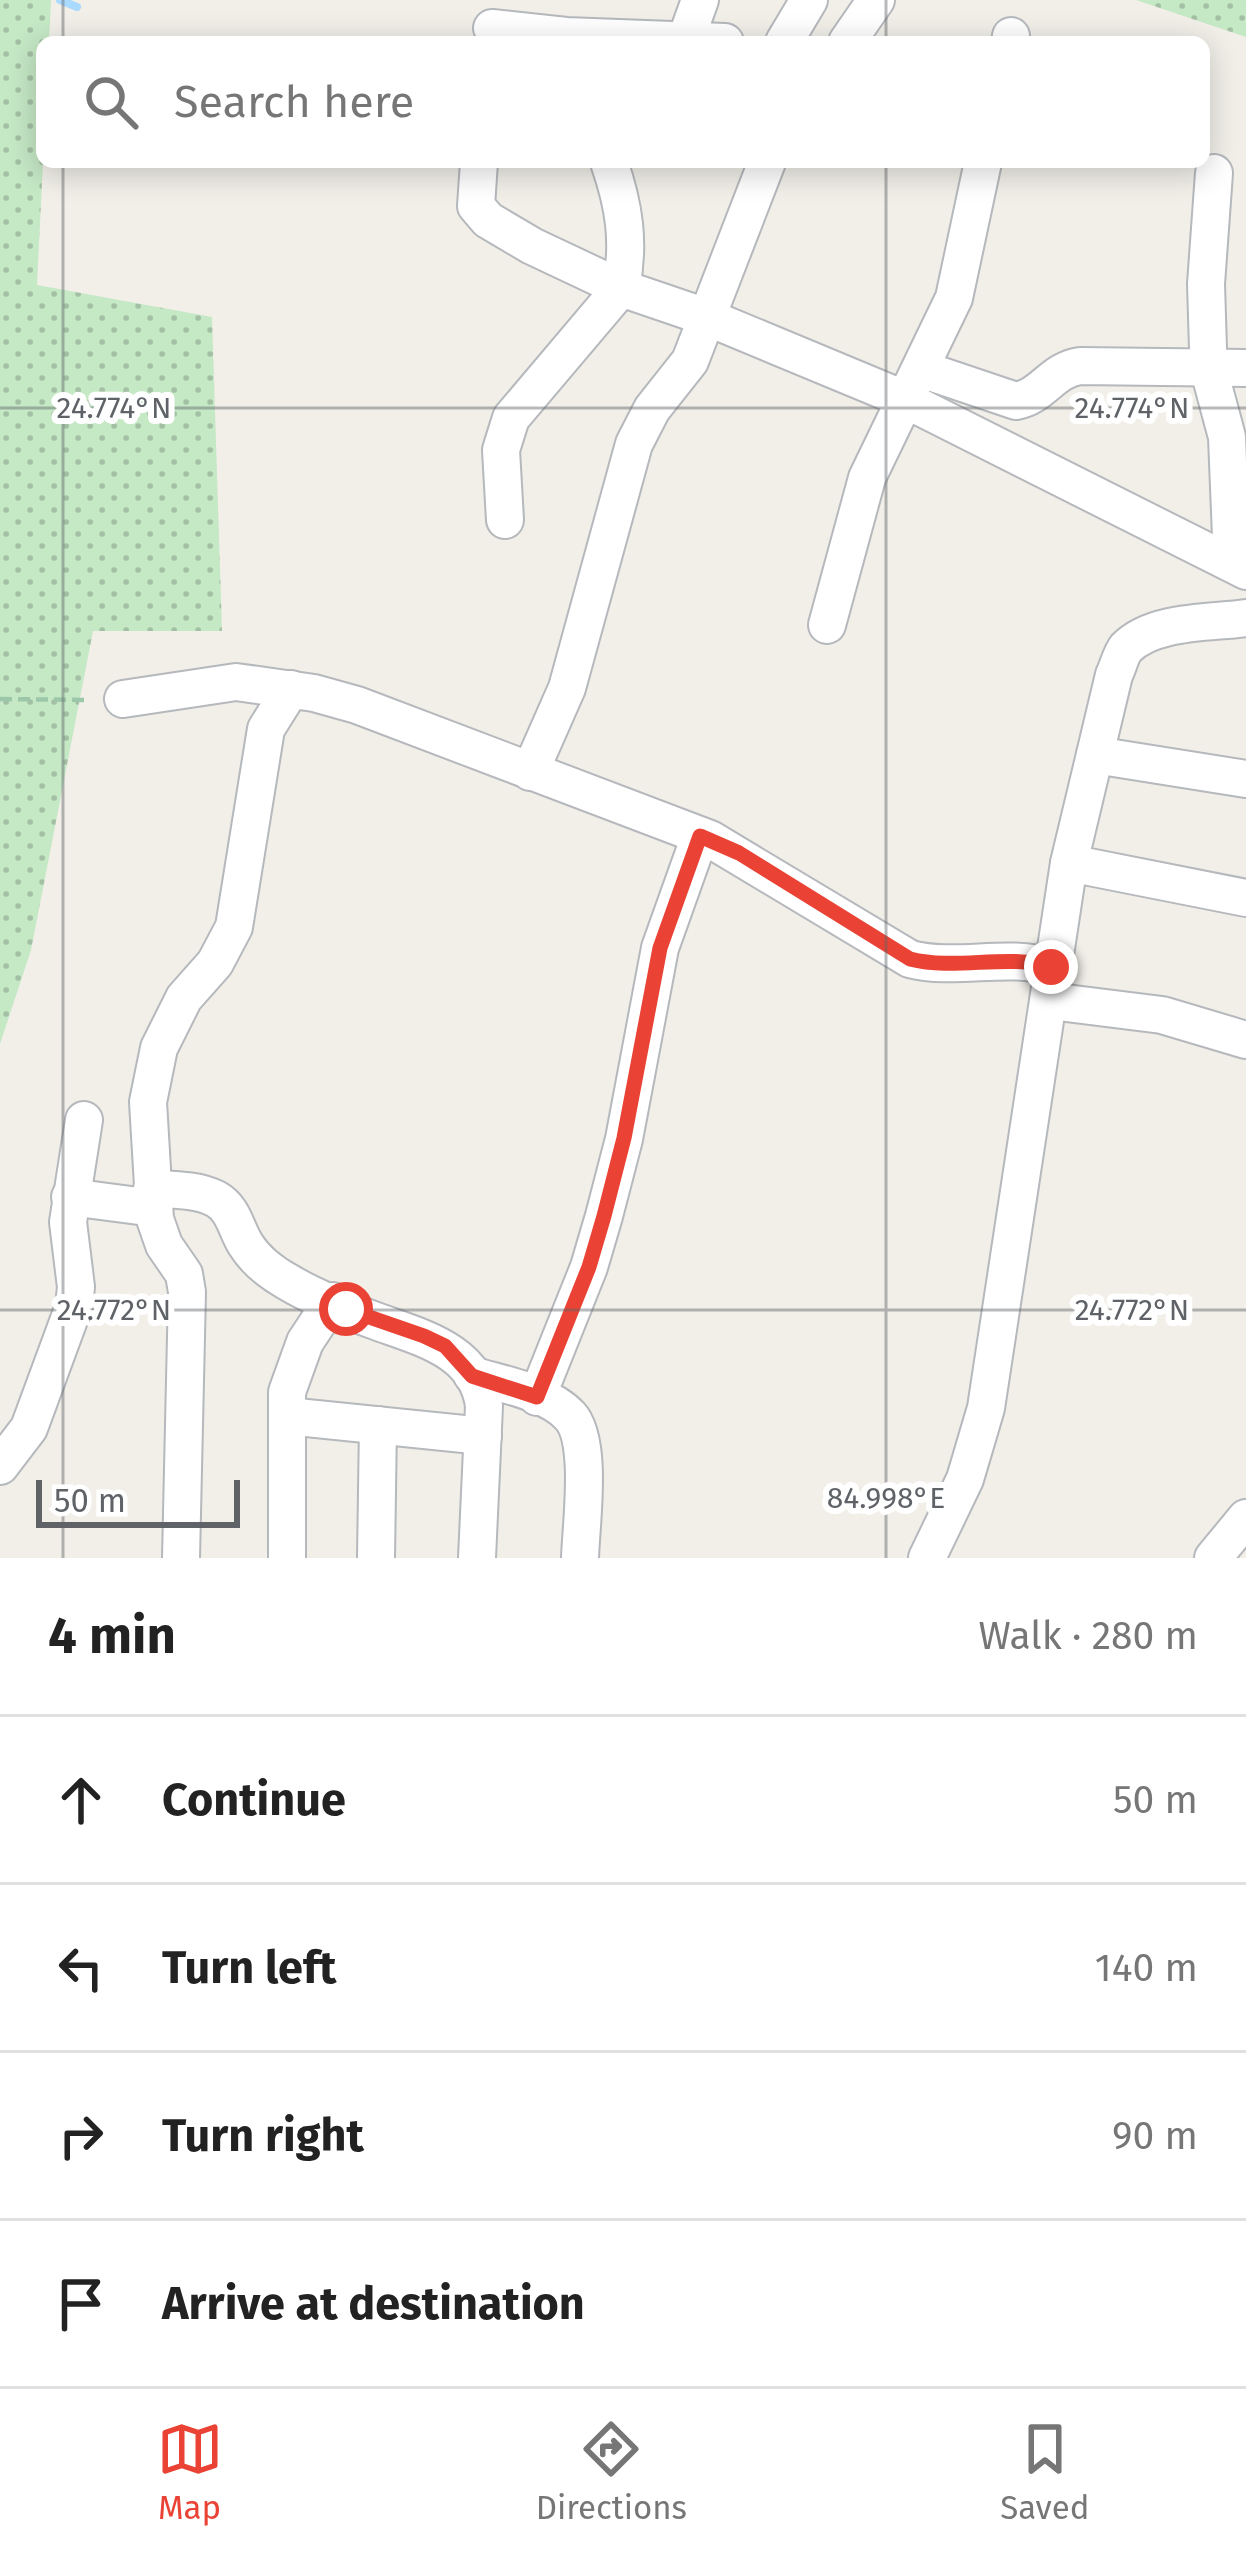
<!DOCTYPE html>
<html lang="en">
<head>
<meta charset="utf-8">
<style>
	body { margin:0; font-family:"Fira Sans",sans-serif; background:#f6f6f6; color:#222 }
	.scale { position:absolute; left:36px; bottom:30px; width:204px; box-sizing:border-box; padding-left:12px; border:6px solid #5f6368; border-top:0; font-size:33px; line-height:42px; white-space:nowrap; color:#5f6368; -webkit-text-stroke:9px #fff; paint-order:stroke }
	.stop { position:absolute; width:36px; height:36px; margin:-27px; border:9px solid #ea4335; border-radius:50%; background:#fff }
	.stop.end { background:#ea4335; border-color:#fff; box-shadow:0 3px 12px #0008 }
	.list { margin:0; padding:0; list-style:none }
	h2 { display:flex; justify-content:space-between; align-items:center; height:156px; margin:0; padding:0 48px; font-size:51px }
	h2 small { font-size:39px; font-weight:400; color:#767676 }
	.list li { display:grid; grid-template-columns:78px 1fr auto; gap:36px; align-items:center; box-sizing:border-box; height:168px; padding:0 48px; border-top:3px solid #e0e0e0 }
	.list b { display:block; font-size:45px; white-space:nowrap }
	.list em { font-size:39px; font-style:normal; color:#767676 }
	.icon { flex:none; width:66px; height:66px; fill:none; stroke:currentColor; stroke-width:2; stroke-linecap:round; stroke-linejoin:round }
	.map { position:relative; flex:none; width:1246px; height:1558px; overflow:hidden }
	.search { position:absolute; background:#fff; box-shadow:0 6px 30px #0003; left:36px; right:36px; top:36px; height:132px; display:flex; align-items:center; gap:30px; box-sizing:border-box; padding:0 42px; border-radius:18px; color:#767676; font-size:45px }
	.sheet { height:828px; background:#fff }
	nav { display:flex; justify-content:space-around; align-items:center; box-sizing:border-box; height:168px; border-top:3px solid #e0e0e0; background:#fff; font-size:33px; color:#767676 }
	nav a { display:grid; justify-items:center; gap:6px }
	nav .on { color:#ea4335 }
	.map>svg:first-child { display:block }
	.grass { fill:url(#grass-dots) }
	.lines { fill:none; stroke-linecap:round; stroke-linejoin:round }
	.stream { stroke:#aadaff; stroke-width:8 }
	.minor-casing { stroke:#b5b8bc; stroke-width:40 }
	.path { stroke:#9cc7a9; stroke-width:4.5; stroke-dasharray:12 6; stroke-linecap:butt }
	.minor { stroke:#fff; stroke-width:36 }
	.route { stroke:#ea4335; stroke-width:15 }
	.ticks { fill:none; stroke:#5f6368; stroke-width:3; stroke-opacity:0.45 }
	.ticks-label { font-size:30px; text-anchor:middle; fill:#5f6368; stroke:#fff; stroke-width:12; stroke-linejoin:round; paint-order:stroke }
</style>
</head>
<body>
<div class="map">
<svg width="1246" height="1558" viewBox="0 0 1246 1558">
	<defs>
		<pattern id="grass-dots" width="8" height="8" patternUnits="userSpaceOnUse" patternTransform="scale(3)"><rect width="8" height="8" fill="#c5e8c5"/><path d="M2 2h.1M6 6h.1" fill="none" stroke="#a3c0a4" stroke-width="1.8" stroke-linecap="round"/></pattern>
	</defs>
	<rect width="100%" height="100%" fill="#f1efe8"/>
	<g class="grass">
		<path d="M0 0H51L49 42H42L43 162 37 285 212 317 222 631H93L31 950 0 1044Z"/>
		<path d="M1136 0H1246V37Z"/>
	</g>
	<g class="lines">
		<path class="stream" d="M60 0 77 7"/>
		<defs>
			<g id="minor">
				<path d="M492 28 566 36 725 42"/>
				<path d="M686 39 700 0"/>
				<path d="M784 42 809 0"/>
				<path d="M847 42 876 0"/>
				<path d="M1010 42 1011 36"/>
				<path d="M479 162 476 206 488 220 532 246 621 288 709 318 904 399 1246 571"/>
				<path d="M1214 173 1206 284 1208 349 1209 370 1227 437 1232 562"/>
				<path d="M921 369 1016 401C1043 396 1052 370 1080 366L1246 368"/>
				<path d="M505 520 501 450 511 418 621 288C630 242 624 205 609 162"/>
				<path d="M827 625 867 478 954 298 983 162"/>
				<path d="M123 699 236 682 314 693 357 705 710 839 910 959C957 971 1006 953 1051 967"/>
				<path d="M1095 755 1246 779"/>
				<path d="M530 772 567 688 634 444 652 409 690 361 767 162"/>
				<path d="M1069 863 1114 675C1118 667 1121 654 1126 648 1153 620 1211 623 1246 618"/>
				<path d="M1050 1001 1162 1015 1246 1040"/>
				<path d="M152 1189C173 1190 197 1189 216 1199 234 1209 236 1230 246 1245 256 1261 272 1273 288 1282 313 1297 346 1310 373 1320 418 1337 477 1349 484 1406L477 1558"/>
				<path d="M70 1197 154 1208"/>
				<path d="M472 1375C501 1384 548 1392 570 1416 593 1441 581 1524 580 1558"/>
				<path d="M537 1397 589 1267 604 1216 624 1139 660 948 700 836"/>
				<path d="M287 1416 483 1436"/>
				<path d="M0 1466 29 1428 74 1306 76 1287 68 1222 84 1120"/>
				<path d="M181 1558 187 1292 184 1274 164 1245 155 1219 148 1102 159 1048 184 998 215 963 234 927 266 729 291 689"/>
				<path d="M287 1558V1392L305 1342 332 1301"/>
				<path d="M376 1558 378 1425"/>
				<path d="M927 1558 965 1479 986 1408 1069 863 1246 898"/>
				<path d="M1213 1558 1246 1518"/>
			</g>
		</defs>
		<use href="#minor" class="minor-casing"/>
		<path class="path" d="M0 699 90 700"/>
		<use href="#minor" class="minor"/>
	</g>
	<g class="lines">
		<path class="route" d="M346 1309 424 1336 445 1346 472 1376 537 1397 589 1267 604 1216 624 1138 660 948 700 836 739 853 910 959C957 971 1006 953 1051 967"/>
	</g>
	<path class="ticks" d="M63 0V42M886 0V42M63 162V1558M886 162V1558M0 408H1246M0 1310H1246"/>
	<g class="ticks-label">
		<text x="114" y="418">24.774°N</text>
		<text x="1132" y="418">24.774°N</text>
		<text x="114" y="1320">24.772°N</text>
		<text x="1132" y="1320">24.772°N</text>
		<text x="886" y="1508">84.998°E</text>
	</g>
</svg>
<div class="scale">50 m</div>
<div class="stop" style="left:346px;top:1309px"></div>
<div class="stop end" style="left:1051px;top:967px"></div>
<div class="search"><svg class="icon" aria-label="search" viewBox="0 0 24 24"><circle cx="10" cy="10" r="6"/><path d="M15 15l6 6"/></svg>Search here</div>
</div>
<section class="sheet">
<h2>4 min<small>Walk · 280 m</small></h2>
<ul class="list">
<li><svg class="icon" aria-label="ahead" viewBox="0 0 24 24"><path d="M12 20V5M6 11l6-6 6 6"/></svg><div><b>Continue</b></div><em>50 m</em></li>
<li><svg class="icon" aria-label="left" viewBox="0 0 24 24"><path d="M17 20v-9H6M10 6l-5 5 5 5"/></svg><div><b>Turn left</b></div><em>140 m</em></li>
<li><svg class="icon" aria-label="right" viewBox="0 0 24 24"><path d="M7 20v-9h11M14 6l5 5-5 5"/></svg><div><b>Turn right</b></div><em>90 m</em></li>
<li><svg class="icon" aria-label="arrive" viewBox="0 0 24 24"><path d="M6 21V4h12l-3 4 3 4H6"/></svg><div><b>Arrive at destination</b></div></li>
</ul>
</section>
<nav>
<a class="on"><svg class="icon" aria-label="map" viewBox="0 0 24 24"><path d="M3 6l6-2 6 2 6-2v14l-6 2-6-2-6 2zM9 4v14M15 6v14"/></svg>Map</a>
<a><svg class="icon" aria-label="directions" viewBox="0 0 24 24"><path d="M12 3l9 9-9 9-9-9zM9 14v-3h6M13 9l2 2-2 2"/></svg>Directions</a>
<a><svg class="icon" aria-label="saved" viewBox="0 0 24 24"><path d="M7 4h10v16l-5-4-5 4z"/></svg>Saved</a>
</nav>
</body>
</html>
